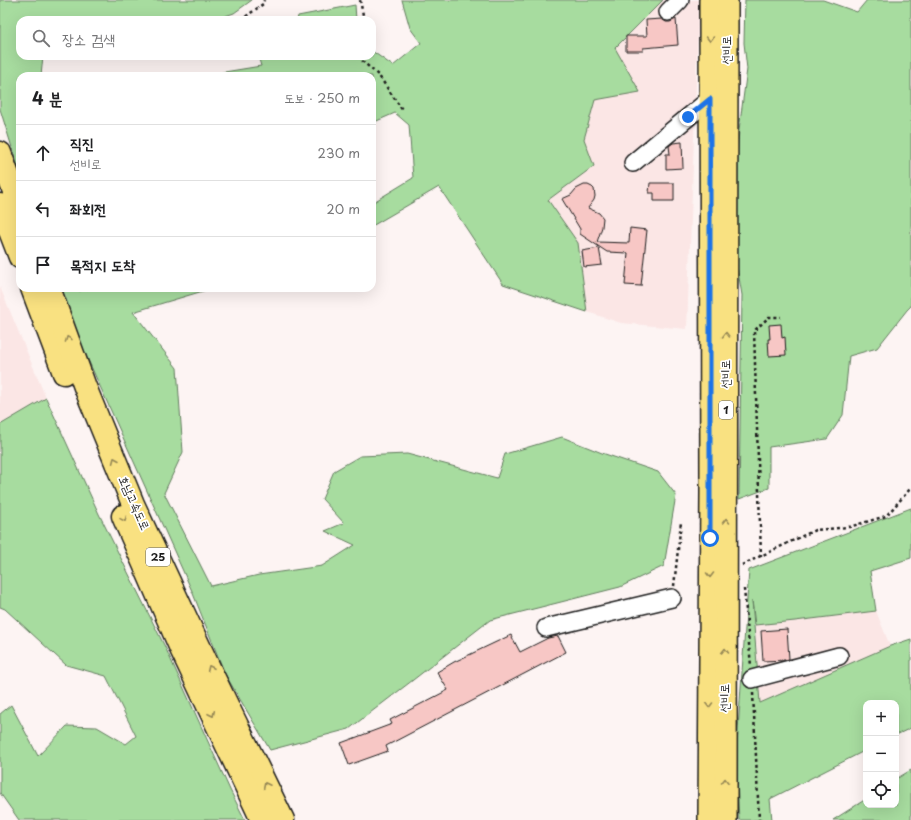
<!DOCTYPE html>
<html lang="ko">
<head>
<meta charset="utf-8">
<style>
	body { margin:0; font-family:"Playpen Sans","Poor Story",sans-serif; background:#f2f2f2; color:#202124 }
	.controls { position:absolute; right:12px; bottom:12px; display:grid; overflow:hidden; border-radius:8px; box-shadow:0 4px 16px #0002 }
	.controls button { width:36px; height:36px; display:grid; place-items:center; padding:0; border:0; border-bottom:1px solid #e0e0e0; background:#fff; color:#202124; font:20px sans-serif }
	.stop { position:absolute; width:12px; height:12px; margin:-9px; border:3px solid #1a73e8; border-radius:50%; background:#fff }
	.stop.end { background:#1a73e8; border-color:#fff; box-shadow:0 1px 4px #0008 }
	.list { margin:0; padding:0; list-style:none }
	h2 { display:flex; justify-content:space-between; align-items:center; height:52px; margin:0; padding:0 16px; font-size:17px }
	h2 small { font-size:13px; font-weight:400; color:#757577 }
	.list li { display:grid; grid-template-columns:26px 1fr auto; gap:12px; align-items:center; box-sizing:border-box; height:56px; padding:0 16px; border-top:1px solid #e0e0e0 }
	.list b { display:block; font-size:15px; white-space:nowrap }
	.list p { margin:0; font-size:13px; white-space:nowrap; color:#757577 }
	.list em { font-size:13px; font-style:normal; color:#757577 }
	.icon { flex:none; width:22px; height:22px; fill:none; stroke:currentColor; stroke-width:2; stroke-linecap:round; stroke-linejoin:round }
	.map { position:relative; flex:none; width:911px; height:820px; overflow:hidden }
	.search { position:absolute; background:#fff; box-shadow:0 4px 16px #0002; left:16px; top:16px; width:360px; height:44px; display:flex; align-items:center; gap:10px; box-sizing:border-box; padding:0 14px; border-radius:12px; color:#757577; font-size:15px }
	.panel { position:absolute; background:#fff; box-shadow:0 4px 16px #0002; left:16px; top:72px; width:360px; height:220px; border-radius:12px }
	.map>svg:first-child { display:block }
	.built { fill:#fbe6e5 }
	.green { fill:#a7dc9f; stroke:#627c5e }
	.building { fill:#f7c7c5; stroke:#1c1c1c }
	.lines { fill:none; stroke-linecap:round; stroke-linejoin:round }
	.minor-casing { stroke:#1c1c1c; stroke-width:20 }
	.major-casing { stroke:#1c1c1c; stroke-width:24 }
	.highway-casing { stroke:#1c1c1c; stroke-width:25 }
	.path { stroke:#1c1c1c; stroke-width:2.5; stroke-dasharray:3 3; stroke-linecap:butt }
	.minor { stroke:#fff; stroke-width:17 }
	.major { stroke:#f9e181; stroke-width:21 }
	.highway { stroke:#f9e181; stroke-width:22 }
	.oneway { stroke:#968854 }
	.route { stroke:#1a73e8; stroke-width:5 }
	.labels { text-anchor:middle; stroke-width:3.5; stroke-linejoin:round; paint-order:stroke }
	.shield { fill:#fff; stroke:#606060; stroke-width:1 }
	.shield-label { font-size:11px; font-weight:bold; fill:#1c1c1c }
	.street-label { font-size:12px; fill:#1c1c1c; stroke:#fff }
</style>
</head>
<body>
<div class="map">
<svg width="911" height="820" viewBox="0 0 911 820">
	<rect width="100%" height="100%" fill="#fdf4f3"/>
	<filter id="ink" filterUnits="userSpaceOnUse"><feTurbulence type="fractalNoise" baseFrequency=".025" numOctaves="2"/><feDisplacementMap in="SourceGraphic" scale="8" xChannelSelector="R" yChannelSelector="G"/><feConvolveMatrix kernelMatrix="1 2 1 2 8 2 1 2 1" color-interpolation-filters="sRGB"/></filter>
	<g filter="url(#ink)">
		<g class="built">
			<path d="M663 0H699L687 329 621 323 587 312 578 243 548 200 594 166 584 139 595 100 615 48Z"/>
			<path d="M0 287 46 398 0 425Z"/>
			<path d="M876 611 890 646 760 703 755 625 795 621Z"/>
		</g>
		<g class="green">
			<path d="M0 0H252L234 13 214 20H20V56H43L41 76H20V173L0 109Z"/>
			<path d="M402 0H663L615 48 640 92 595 100 584 139 594 166 548 200 578 243 587 312 503 284 439 187 372 226V203L413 178 409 125 395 113 372 123V76H200L261 66 258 56H372V51L393 66 421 43 410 28Z"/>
			<path d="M745 0H823L857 12 867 0H911V306L907 310 877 348 849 356 843 415 827 439 769 447V488L739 499 742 295 736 260V171L739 130 747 69 744 43Z"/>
			<path d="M355 5 356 20H297L298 16Z"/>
			<path d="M61 288H78L79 291 97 288H213L133 312 177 368 183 452 164 493 211 586 259 575 322 566 355 545 325 531 344 523 322 499 334 471 360 456 407 454 497 478 505 454 562 437 602 453 658 472 676 495 664 566 620 587 490 620 413 680 349 729 270 750 225 674 192 591 81 344Z"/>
			<path d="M46 398 99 514 166 649 230 790 245 820H19L0 793V714L11 705 38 756 67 726 97 727 126 744 136 736 106 676 66 665 5 609 0 607V425Z"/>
			<path d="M911 508V558L870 571 876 611 795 621 755 625 752 600 760 703 890 646 911 639V728L896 735V703H866V750L770 799 772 820H739L736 760 749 570Z"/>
			<path d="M911 770V820H833L866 799V805H896V779Z"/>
		</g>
		<g class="building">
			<path d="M662 19 666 22H670L676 19 678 45 643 48V51H626V36H647L646 20Z"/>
			<path d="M682 142 683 168 666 169V154H670L669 146 673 143Z"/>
			<path d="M650 183H674V201H654V193H649Z"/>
			<path d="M584 185H588L592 187 594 189 595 196 594 200 588 208 599 213 603 218 602 227 597 242 629 243 630 228 647 230 641 286 625 285 628 253 607 252 580 234V229L562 199 571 195 576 189Z"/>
			<path d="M599 248 602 265 584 267 582 251Z"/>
			<path d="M781 324 782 338 785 337 786 355 769 356 768 339H770L769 325Z"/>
			<path d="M787 629 789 659 785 660 763 661 761 631Z"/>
			<path d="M511 635 520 652 548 638 558 636 566 652 386 746 388 751 349 765 341 743 392 724 390 720 448 690 437 672 454 662Z"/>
		</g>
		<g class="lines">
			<defs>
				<g id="minor">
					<path d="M668 12 680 0"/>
					<path d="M633 163 710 99"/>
					<path d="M546 628 672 598"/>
					<path d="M752 679 839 656"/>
				</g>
				<g id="major">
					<path d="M709 820 711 491 710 0"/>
					<path d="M726 820 727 0"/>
				</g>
				<g id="highway">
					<path d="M0 153 20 208"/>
					<path d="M0 205 20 257"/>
					<path d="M32 288 64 373"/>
					<path d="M49 288 85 387 133 504 212 674 283 820"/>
					<path d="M123 516 182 651 262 820"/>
				</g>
			</defs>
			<use href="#minor" class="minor-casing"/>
			<use href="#major" class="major-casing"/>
			<use href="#highway" class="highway-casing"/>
			<g class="path">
				<path d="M360 0 364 20"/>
				<path d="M241 20 263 4 264 0"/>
				<path d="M361 56 360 59 379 76 403 111"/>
				<path d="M761 557 754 331 769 317H781"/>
				<path d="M742 565 815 530 849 527 886 516 911 488"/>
				<path d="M674 586 681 522"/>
				<path d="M744 589 751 666"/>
				<path d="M753 693 759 820"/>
			</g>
			<use href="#minor" class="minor"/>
			<use href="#major" class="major"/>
			<use href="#highway" class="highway"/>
		</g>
		<defs><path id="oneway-chevron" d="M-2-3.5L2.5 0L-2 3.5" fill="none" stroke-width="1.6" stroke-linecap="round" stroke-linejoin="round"/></defs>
		<g class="oneway">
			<use href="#oneway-chevron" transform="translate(710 39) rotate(90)"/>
			<use href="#oneway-chevron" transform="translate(726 335) rotate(-90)"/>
			<use href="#oneway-chevron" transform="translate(68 339) rotate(-110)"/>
			<use href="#oneway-chevron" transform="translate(115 460) rotate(-113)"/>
			<use href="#oneway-chevron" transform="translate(124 519) rotate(66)"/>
			<use href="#oneway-chevron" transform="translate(726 521) rotate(-90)"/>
			<use href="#oneway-chevron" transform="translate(710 575) rotate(90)"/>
			<use href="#oneway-chevron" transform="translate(725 651) rotate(-90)"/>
			<use href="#oneway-chevron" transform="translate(210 668) rotate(-115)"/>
			<use href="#oneway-chevron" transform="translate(709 705) rotate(90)"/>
			<use href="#oneway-chevron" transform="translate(212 714) rotate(65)"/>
			<use href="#oneway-chevron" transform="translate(725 781) rotate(-90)"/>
			<use href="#oneway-chevron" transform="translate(266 785) rotate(-116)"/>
		</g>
	</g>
	<g class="lines" filter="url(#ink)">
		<path class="route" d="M688 117 710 99V538"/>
	</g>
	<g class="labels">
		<g class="shield">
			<rect x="719" y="401" width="14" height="18" rx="3"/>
			<rect x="146" y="548" width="24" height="18" rx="3"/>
		</g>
		<g class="shield-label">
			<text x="726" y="414">1</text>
			<text x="158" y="561">25</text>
		</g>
		<g class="street-label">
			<text transform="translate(727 50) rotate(-90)" y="4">선비로</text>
			<text transform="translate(726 374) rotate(-90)" y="4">선비로</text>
			<text transform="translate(134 503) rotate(66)" y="4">호남고속도로</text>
			<text transform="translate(725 698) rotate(-90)" y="4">선비로</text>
		</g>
	</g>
</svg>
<div class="controls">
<button>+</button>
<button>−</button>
<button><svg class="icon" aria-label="locate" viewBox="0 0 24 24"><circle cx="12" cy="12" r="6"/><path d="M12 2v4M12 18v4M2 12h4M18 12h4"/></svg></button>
</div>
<div class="stop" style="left:710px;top:538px"></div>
<div class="stop end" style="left:688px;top:117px"></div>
<div class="search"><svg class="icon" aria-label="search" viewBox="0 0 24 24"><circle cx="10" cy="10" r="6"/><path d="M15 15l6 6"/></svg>장소 검색</div>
<section class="panel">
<h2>4 분<small>도보 · 250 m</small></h2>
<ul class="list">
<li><svg class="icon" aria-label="ahead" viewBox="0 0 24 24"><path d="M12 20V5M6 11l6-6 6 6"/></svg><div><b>직진</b><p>선비로</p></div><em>230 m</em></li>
<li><svg class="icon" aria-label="left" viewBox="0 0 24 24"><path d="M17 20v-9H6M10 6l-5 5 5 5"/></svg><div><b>좌회전</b></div><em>20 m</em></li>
<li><svg class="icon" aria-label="arrive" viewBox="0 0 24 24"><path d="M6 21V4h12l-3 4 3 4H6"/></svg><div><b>목적지 도착</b></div></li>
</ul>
</section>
</div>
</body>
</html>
